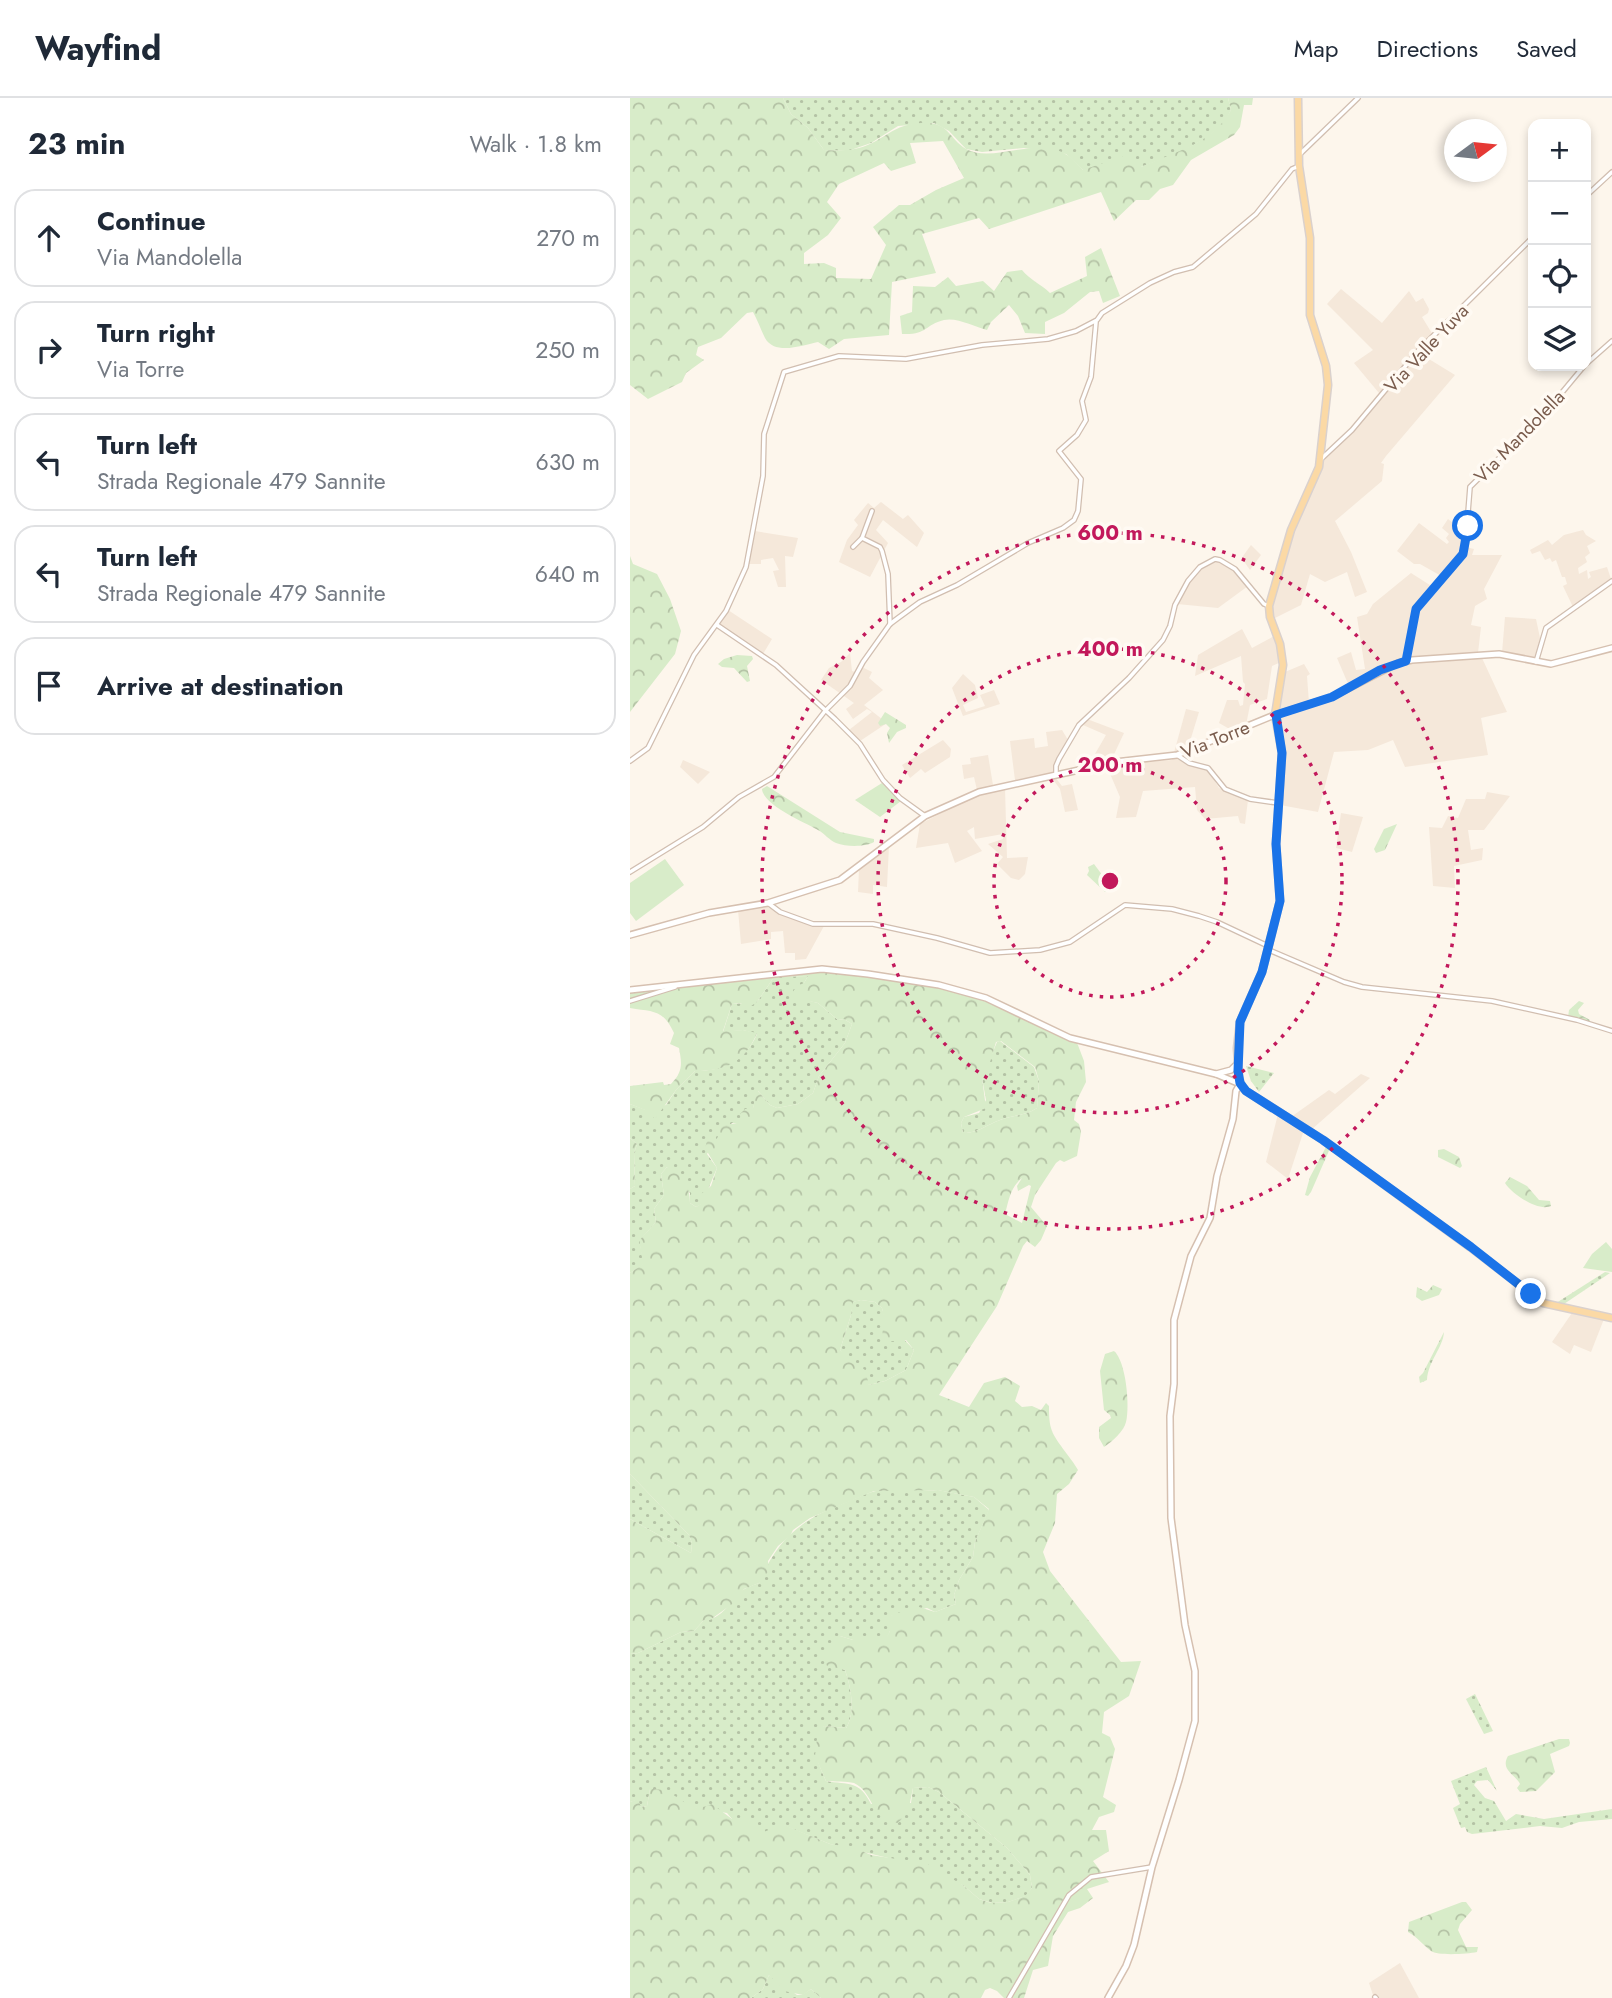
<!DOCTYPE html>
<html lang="en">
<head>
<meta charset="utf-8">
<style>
	body { margin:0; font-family:Jost,sans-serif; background:#f2f2f3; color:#1f2937 }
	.controls { position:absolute; right:21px; top:21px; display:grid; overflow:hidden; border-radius:14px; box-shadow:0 4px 10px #0003 }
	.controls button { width:63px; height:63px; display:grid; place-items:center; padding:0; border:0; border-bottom:2px solid #e0e1e3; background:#fff; color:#1f2937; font:35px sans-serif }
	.compass { position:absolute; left:814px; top:21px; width:63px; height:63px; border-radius:50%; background:#fff; box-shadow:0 4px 10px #0003; rotate:75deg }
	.stop { position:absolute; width:21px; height:21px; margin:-16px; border:5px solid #1a73e8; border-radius:50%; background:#fff }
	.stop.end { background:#1a73e8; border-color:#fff; box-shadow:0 2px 7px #0008 }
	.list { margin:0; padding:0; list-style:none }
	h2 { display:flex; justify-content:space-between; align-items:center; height:91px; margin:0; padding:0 28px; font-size:30px }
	h2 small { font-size:23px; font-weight:400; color:#747a83 }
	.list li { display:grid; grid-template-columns:46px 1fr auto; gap:21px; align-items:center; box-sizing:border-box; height:98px; margin:0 14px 14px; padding:0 14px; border:2px solid #e0e1e3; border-radius:21px }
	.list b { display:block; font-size:26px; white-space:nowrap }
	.list p { margin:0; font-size:23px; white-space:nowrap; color:#747a83 }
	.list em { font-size:23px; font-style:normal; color:#747a83 }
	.icon { flex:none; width:38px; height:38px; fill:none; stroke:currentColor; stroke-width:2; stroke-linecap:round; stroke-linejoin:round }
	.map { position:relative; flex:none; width:982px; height:1900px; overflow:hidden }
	header { display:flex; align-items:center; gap:42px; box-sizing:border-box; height:98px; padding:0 35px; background:#fff; border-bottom:2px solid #e0e1e3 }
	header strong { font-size:33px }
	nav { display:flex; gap:38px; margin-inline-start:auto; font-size:24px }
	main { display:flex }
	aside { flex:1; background:#fff }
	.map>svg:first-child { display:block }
	.residential { fill:#f5e8da }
	.grass { fill:url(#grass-dots) }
	.forest { fill:url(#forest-crowns); fill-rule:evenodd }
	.garden { fill:#d8ecc9 }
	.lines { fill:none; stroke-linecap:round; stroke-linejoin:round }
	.minor-casing { stroke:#d1beb0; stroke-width:6 }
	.secondary-casing { stroke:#d6c0b0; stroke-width:8 }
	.primary-casing { stroke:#dad1cd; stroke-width:9 }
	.minor { stroke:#fff; stroke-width:3.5 }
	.secondary { stroke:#fff; stroke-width:5 }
	.primary { stroke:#fbd9a5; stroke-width:6 }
	.route { stroke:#1a73e8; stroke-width:9 }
	.ring { fill:none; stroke:#c2185b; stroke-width:3.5; stroke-dasharray:3.5 7 }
	.labels { text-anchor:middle; stroke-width:7; stroke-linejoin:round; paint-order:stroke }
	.street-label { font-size:19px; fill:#7a5c4d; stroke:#fffaf3 }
	.centre { fill:#c2185b; stroke:#fffaf3; stroke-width:3.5 }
	.ring-label { font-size:21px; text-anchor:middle; font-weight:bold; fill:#c2185b; stroke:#fffaf3; stroke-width:7; stroke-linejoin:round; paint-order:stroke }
</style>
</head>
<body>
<header>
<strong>Wayfind</strong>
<nav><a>Map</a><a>Directions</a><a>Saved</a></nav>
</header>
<main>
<aside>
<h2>23 min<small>Walk · 1.8 km</small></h2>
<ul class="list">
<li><svg class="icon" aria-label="ahead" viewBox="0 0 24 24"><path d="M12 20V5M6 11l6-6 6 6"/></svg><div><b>Continue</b><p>Via Mandolella</p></div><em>270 m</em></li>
<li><svg class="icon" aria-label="right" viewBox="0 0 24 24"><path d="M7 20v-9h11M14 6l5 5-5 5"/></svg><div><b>Turn right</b><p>Via Torre</p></div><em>250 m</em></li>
<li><svg class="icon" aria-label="left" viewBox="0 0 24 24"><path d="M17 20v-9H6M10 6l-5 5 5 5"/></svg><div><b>Turn left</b><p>Strada Regionale 479 Sannite</p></div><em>630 m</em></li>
<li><svg class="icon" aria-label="left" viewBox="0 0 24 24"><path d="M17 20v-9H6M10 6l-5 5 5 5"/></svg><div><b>Turn left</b><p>Strada Regionale 479 Sannite</p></div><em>640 m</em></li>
<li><svg class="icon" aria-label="arrive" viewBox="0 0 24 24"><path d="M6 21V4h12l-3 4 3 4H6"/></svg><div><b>Arrive at destination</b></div></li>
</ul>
</aside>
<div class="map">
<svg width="982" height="1900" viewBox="0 0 982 1900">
	<defs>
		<pattern id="grass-dots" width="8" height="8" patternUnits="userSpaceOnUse" patternTransform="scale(1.75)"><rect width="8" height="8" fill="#d8ecc9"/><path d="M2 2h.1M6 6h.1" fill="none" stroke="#b4c2a5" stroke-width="1.8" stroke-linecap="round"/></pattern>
		<pattern id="forest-crowns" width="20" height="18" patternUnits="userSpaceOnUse" patternTransform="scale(1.75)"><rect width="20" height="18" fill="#d8ecc9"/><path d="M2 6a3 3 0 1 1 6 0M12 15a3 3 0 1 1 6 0" fill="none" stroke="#b4c2a5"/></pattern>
	</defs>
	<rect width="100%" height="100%" fill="#fdf6ec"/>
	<g class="residential">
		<path d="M711 191 752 225 779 193 786 204 793 200 799 211 798 215 792 219 806 242 794 258 825 277 756 358 751 365 754 366 752 383 705 423 721 454 737 494 725 499 717 474 695 484 680 476 671 507 643 521 641 514 643 503 658 449 666 426 686 384 693 357 722 329 749 295 724 265 743 252 697 206Z"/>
		<path d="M251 404 273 421 278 417 294 435 287 449 253 422 246 432 258 445 240 479 209 464 217 442 228 427 224 422 238 405 244 410Z"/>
		<path d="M818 421 823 425 832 423 838 433 836 449 844 451 842 457H872L854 491 857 501 845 508 841 527 851 529 848 555H872L875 519 906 521 910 540 904 567 880 560 866 558 852 560 877 614 851 620 858 657 775 669 763 642 738 652 704 654 688 714 650 707 654 655 648 623 655 574 674 566 680 576 677 578 679 605 719 588 707 560 721 554 726 572 735 571 727 519 737 516 743 506 781 475 803 489 813 479 790 466H784L767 453 789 425 817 446 819 444 816 440 819 436 812 430Z"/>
		<path d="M953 432 956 437 966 443 957 448 960 455 955 459 957 464 948 470 949 476 957 472 958 481 961 479 959 474 977 469 981 481 943 509 933 488 937 486 935 479H932L926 462 922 464 920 460 915 462 910 453 902 456 900 452 918 442 922 447 934 437Z"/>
		<path d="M125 433 168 440 163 459 155 458 156 489H148L143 473 149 472 143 460 131 462V466H118Z"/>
		<path d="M621 447 631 457 620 472 613 462V458Z"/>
		<path d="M586 461 600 469 618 488 588 510 547 506 563 478 570 470Z"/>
		<path d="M98 512 142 541 133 556 89 526Z"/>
		<path d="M612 531 622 550 646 537 651 564 642 568 637 601 620 607 616 627 603 633 589 625 597 602H608L610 608 613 607 615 586 613 584 611 558 565 578 568 557Z"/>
		<path d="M220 555 222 573 225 574 228 567 242 574 239 580 253 592 234 607 257 625 230 643 219 632 242 614 237 611 223 621 216 611 224 605 191 582 199 570 211 564Z"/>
		<path d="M333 576 345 587 348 600 333 607 336 614 355 608 350 597 364 592 370 606 333 618 322 590Z"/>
		<path d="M556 611 569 614 557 653 546 657 550 662 578 672 589 690 618 702 615 726 610 725 608 718 575 721 567 712 565 689 513 693 506 719 486 720 490 699 475 664 458 668 476 637 453 627 457 621 494 635 479 667 542 662Z"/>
		<path d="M432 632 438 642 425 669V679L432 688 442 686 448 712 435 714 430 691 419 676 385 682 380 643 404 640 405 650 418 648 416 634Z"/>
		<path d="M313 642 321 651 320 659 295 675 291 671 280 680 272 667Z"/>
		<path d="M358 657 363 687 347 692 344 679 334 681 332 667 341 666 340 660Z"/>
		<path d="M53 662 80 674 68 686 50 669Z"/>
		<path d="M375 690 377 760 398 759 395 776 389 782 381 780 367 766 373 759 358 746 373 741V736L345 741 344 729 337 733 352 753 325 765 318 745 286 750 290 726 331 705 358 694Z"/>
		<path d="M857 694 880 698 854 732H838L841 752 853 750 852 762 824 768 825 790 803 788 799 729 812 730 818 718 828 720 836 701H855Z"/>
		<path d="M711 715 733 719 722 754 706 750Z"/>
		<path d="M259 748 257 789 243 787V796L228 794 229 771Z"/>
		<path d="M138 808 179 826 194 828 176 861 165 862V855H155L153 833 141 834V841L111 846 108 812Z"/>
		<path d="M731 976 740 980 681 1032 661 1019 699 992 705 996Z"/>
		<path d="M648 1016 674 1032 658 1081 636 1064Z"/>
		<path d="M942 1215 974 1221 961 1254 944 1247 940 1256 922 1244Z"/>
		<path d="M770 1865 789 1900H744L739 1885Z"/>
	</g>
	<g class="grass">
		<path d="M153 0H598L601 12 595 24 578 39 553 53 511 69 453 72 436 56 394 50 352 54 336 51 319 33 304 25 268 28 241 45 218 53 194 52 178 30 161 16Z"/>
		<path d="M178 878 174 885 180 903 188 905 208 922 214 921 222 926 215 945 189 978 183 995 168 1006 147 1010 140 1007 128 993 123 1010 112 1025H102L87 1041 77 1056 87 1070 72 1106 66 1109 60 1105V1095L37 1069 31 1076 34 1097 24 1111 26 1124C6 1147 9 1138 14 1166L0 1175V1091L5 1088 4 1055 7 1046 0 1040V1006L16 1012 36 1007 46 992 65 973C94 973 116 962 127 936L113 932 93 934 102 906 127 904 144 879Z"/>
		<path d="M370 943 404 969 409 983 407 1010C395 1018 383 1017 370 1022 356 1027 348 1035 333 1035L331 1025 334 1019 349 1015 356 1002 352 980 367 944Z"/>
		<path d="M616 968 644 975 629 994 621 983Z"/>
		<path d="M975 1174 980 1175 931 1208 923 1207Z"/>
		<path d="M231 1202 245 1204 252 1210 255 1221 284 1252 276 1272 255 1283 239 1287 210 1252 221 1217 222 1204Z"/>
		<path d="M814 1234C813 1250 798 1263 797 1282L790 1285 789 1279 793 1275Z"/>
		<path d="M0 1376 59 1437 62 1445 61 1455 0 1421Z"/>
		<path d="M308 1392 344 1399 359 1412 345 1444 343 1459 329 1482 324 1497 326 1506 305 1514 297 1510 261 1518 260 1533 256 1542H223L210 1538V1570L215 1572C221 1589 226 1615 216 1630L194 1628C182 1653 185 1658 196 1683 219 1687 229 1682 241 1706L281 1705 283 1690 298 1689 309 1694 377 1750 400 1777 402 1790 396 1798 378 1804 362 1805 349 1801 334 1788 319 1781 275 1764 200 1746 153 1727 134 1735 102 1721 97 1715 62 1709 20 1691 17 1708 11 1709 7 1702 0 1704V1556L8 1555 51 1534 64 1533 74 1522C92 1522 101 1502 113 1492 117 1489 124 1487 129 1485 146 1443 170 1422 212 1406 222 1402 232 1397 242 1394 258 1390 290 1393 308 1392Z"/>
		<path d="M845 1596 863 1633 854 1636 836 1601Z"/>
		<path d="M856 1669 867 1693 858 1682 847 1683 844 1687 855 1700 864 1703 876 1723 886 1716 914 1721 982 1711V1721L949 1724 932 1730 910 1728 842 1736 837 1734 835 1729 831 1730 823 1710 830 1706 821 1683Z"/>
		<path d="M139 1877 167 1897H172L181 1891 191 1900H121L133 1891Z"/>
	</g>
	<g class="forest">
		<path d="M0 0H153L161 16 178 30 194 52C211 53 226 53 242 45 262 35 266 27 291 25 319 23 318 40 336 51 363 66 407 37 437 57 443 61 448 67 453 72L496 57 511 69C544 54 583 46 601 12L598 0H623L622 7H614L610 29 604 37 561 62 543 87 530 91 519 102H506L484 123 471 94 359 131 349 120 292 136 306 175 262 184 259 237 214 241 199 251 188 244C173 247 145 258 135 240 131 232 128 223 123 214L117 215 91 240 68 249 66 257 74 262 56 275 52 284 18 301 0 287ZM313 43 334 80 306 92 280 107H269L243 129 256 147 241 181 206 180V170L194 165 174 166V155L198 137 211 120 197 104 209 86 254 65 261 73 286 65 280 45Z"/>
		<path d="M471 150 490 198 473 205 469 193 460 194 434 215 415 224V236L395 235 388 218 379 207 361 224 357 232C345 229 327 219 314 222 294 227 298 237 272 236L270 218 282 214 283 188 305 189 318 179 326 188 353 183 364 193 377 174 392 172C400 182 411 186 420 195L457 178 455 159Z"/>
		<path d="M0 458 3 466 27 476 40 501 51 533 45 556 0 614Z"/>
		<path d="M107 557 122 558 123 561 117 568 120 583 117 584 104 570 92 569 88 566 94 561Z"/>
		<path d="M255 614 276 627V630L267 634 259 645 257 635 260 630 256 626 250 628 248 625Z"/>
		<path d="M137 688 210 734 244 741V744C235 749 217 749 206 745 199 742 195 736 188 732 174 724 133 707 132 691Z"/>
		<path d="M767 726 755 752 746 755 744 751 754 731Z"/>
		<path d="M464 766 482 790 481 794H475L457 777 459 773 458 769Z"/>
		<path d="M180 872 277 881 356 900 446 942 454 963 456 984 446 1004 444 1022 449 1026 451 1034 447 1058 434 1064 430 1062 426 1065 405 1097 401 1109 417 1128 411 1142 405 1149 397 1143 393 1148 367 1208 309 1297 339 1309 354 1285 375 1279 390 1288 385 1303 392 1309 402 1308 411 1312 416 1305 419 1308C419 1314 419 1323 421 1330 424 1342 441 1359 448 1372L439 1386 427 1396 425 1425 413 1454 420 1473 491 1564 511 1563 499 1598 474 1614 472 1635 480 1639 485 1651 473 1699 486 1707 484 1714 469 1719 462 1732H476L479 1753 463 1763 479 1784 457 1791 463 1800 450 1810 438 1814 423 1838 418 1868 403 1872 394 1900H374L367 1893 360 1890 355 1892 351 1900H191L181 1891 173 1897 154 1893 139 1877 133 1891 121 1900H0V1704L8 1701 11 1709 17 1708 20 1691C50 1689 55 1719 82 1706L102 1721 110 1720 134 1734 152 1726 200 1746 225 1750 241 1757 298 1766 334 1788 349 1801 361 1805 378 1804 395 1798 402 1790 400 1777 377 1750 309 1694 298 1689 283 1690 278 1714 268 1725C240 1722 244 1694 224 1685 217 1683 204 1684 196 1683L185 1658 188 1632 194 1628 216 1630C226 1615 221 1589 215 1572L197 1568 194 1558 197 1550 210 1538 223 1542H255L260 1533V1518L286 1508 305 1514 326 1506 324 1497 329 1482 343 1459 345 1444 359 1411 344 1399 307 1392 244 1393 180 1420 163 1432 160 1438 148 1448 138 1463 139 1473 129 1485 114 1491 105 1504 80 1522H74L64 1533 51 1534 8 1555 0 1556V1421L61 1455 62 1445 59 1437 0 1376V1175L13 1166C9 1136 5 1148 26 1124L24 1111 34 1097 31 1076 37 1069C53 1076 60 1088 60 1105L66 1109 71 1106V1096L81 1088 87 1070 75 1050 78 1040 87 1041 91 1028 112 1024 110 1016 115 1011 123 1010 127 992 140 1007 147 1010 168 1006 183 995 189 978 215 945 222 926 214 921 208 922 188 905 159 899 167 888 174 885 178 878 144 879 127 904 118 910 111 905 102 906 93 933 113 932 127 935C115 964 96 973 65 973L46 992 25 1021 15 1012 0 1006V988L33 984 34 987 41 986C53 974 52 966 49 950L40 946 44 935C33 911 23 914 0 910V892ZM371 943 405 969 409 983 407 1010C395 1018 383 1017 370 1022 356 1027 348 1035 333 1035L331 1025 334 1019 356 1010 352 980 358 971 366 944ZM392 1080 387 1088 388 1093 399 1087 401 1088 392 1125 375 1116C379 1102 380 1090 392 1080ZM231 1202 245 1204 252 1210C255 1222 252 1232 252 1244L276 1242 284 1252 276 1272 255 1283 239 1287 235 1272 210 1252 221 1217 223 1204Z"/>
		<path d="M949 903 954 905 948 912 949 916 960 922 958 925 938 919 939 912Z"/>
		<path d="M0 1040 7 1046 4 1055 5 1088 0 1091Z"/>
		<path d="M696 1049 700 1050 698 1055 681 1094 678 1098 675 1097 680 1079Z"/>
		<path d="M814 1051 829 1059 832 1068 830 1070 808 1059V1052Z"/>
		<path d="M880 1079 897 1088 909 1102 920 1103 921 1108C908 1114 882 1096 875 1085Z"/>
		<path d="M803 1187 812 1191 809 1197 792 1203 786 1199 787 1189 797 1194Z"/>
		<path d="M484 1253C496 1263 500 1308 496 1324 494 1333 482 1344 474 1349L469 1340V1329L481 1320 480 1317 474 1312 470 1273 475 1256Z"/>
		<path d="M929 1641H939L940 1645 939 1648 920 1656 925 1674 906 1693 890 1694 887 1690 890 1686C885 1676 870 1672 878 1658Z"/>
		<path d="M832 1804H836L842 1812 830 1826 828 1832 836 1849H848L847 1854C837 1856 808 1858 801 1853 792 1846 787 1839 778 1834L779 1824Z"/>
	</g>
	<g class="garden">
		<path d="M252 685 271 703 250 719 225 702Z"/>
		<path d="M35 761 54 787 6 823 0 815V785Z"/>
		<path d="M976 1144 982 1151V1174L953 1170 962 1156Z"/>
	</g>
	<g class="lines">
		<defs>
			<g id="minor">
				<path d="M669 57 728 0"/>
				<path d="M956 98 982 74"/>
				<path d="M956 266 982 243"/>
				<path d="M690 362 722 332 788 253 903 139"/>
				<path d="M232 440 250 449 252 453 258 476 260 526"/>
				<path d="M223 449 232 440 242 413"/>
				<path d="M87 527 146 567 205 621 230 646 253 682 270 700 295 718"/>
				<path d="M776 563 786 511 822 471 835 452 840 389 915 315 954 268"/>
				<path d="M906 564 916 530 982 483"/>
				<path d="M547 657 559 665 578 670 595 691 620 701 648 705"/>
				<path d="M0 663 18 650 64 557 96 513 116 469 133 378 134 336 154 274 209 258 276 261 352 247 418 241 446 233 467 222 472 215 520 185 544 174 563 169 626 116 662 71 669 68"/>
				<path d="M426 677V668L429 661 449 627 499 580 533 542 540 528 545 507 558 483 570 469 585 461 590 462 605 471 634 506 639 508"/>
				<path d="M0 774 73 729 109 699 144 679 195 613 220 588 233 564 260 526 268 520 290 504 327 487 398 445 433 430 444 422 448 413 451 381 429 353 447 337 456 322 452 303 461 279 466 224"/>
				<path d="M138 805 150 814 183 826H243L307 840 360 855 410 852 440 844 495 807 542 811 569 818 587 824 638 848"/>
				<path d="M639 852 714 884 732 889 862 903 947 922 982 933"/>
				<path d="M0 903 45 889"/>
				<path d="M745 1899 746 1900"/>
				<path d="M379 1900 439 1797 461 1779 522 1769"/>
			</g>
			<g id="secondary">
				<path d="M0 837 79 815 138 805 210 782 295 718 349 694 485 664 547 657 642 618 702 599 768 565 782 562 869 556 921 566 982 550"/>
				<path d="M0 892 192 871 238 876 309 887 356 900 440 940 586 976 601 972 608 965"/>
				<path d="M478 1900 496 1868 504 1847 522 1769 549 1682 565 1623V1573L555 1527 541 1420 540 1318 544 1286V1222L561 1158 580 1120 587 1078 603 1021 606 993 610 986 586 976"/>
			</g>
			<path id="primary" d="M668 0 669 68 680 140V217L696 268 698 287 689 369 661 432 639 508 640 519 650 546 653 567 645 617 652 655 646 746 650 803 632 874 610 924 607 950 609 980 612 989 616 993 693 1042 840 1149 913 1205 982 1220"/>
		</defs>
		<use href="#minor" class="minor-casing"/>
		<use href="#secondary" class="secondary-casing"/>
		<use href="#primary" class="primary-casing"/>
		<use href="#minor" class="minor"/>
		<use href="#secondary" class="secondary"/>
		<use href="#primary" class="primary"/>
	</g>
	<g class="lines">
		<path class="route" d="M838 428 833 456 786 511 776 563 750 572 702 599 646 617 652 655 646 746 650 803 632 874 610 924 608 973 610 985 616 993 693 1042 841 1149 901 1196"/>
	</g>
	<g class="ring">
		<circle cx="480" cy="783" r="116"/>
		<circle cx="480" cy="783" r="232"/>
		<circle cx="480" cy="783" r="348"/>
	</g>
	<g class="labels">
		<g class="street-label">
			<text transform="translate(796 250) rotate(-47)" y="7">Via Valle Yuva</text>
			<text transform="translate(889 338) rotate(-46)" y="7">Via Mandolella</text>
			<text transform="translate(585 641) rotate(-22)" y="7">Via Torre</text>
		</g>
	</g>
	<circle cx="480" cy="783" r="10" class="centre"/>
	<g class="ring-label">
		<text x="480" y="442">600 m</text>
		<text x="480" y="558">400 m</text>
		<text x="480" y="674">200 m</text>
	</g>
</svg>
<div class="controls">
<button>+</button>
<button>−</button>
<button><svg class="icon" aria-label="locate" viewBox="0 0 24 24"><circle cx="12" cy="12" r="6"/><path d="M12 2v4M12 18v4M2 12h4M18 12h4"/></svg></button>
<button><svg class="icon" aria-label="layers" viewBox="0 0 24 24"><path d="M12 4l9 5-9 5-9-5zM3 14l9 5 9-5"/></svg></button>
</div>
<svg class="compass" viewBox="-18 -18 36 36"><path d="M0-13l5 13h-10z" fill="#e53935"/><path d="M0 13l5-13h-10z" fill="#747a83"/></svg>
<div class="stop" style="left:838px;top:428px"></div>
<div class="stop end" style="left:901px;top:1196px"></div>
</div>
</main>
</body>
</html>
